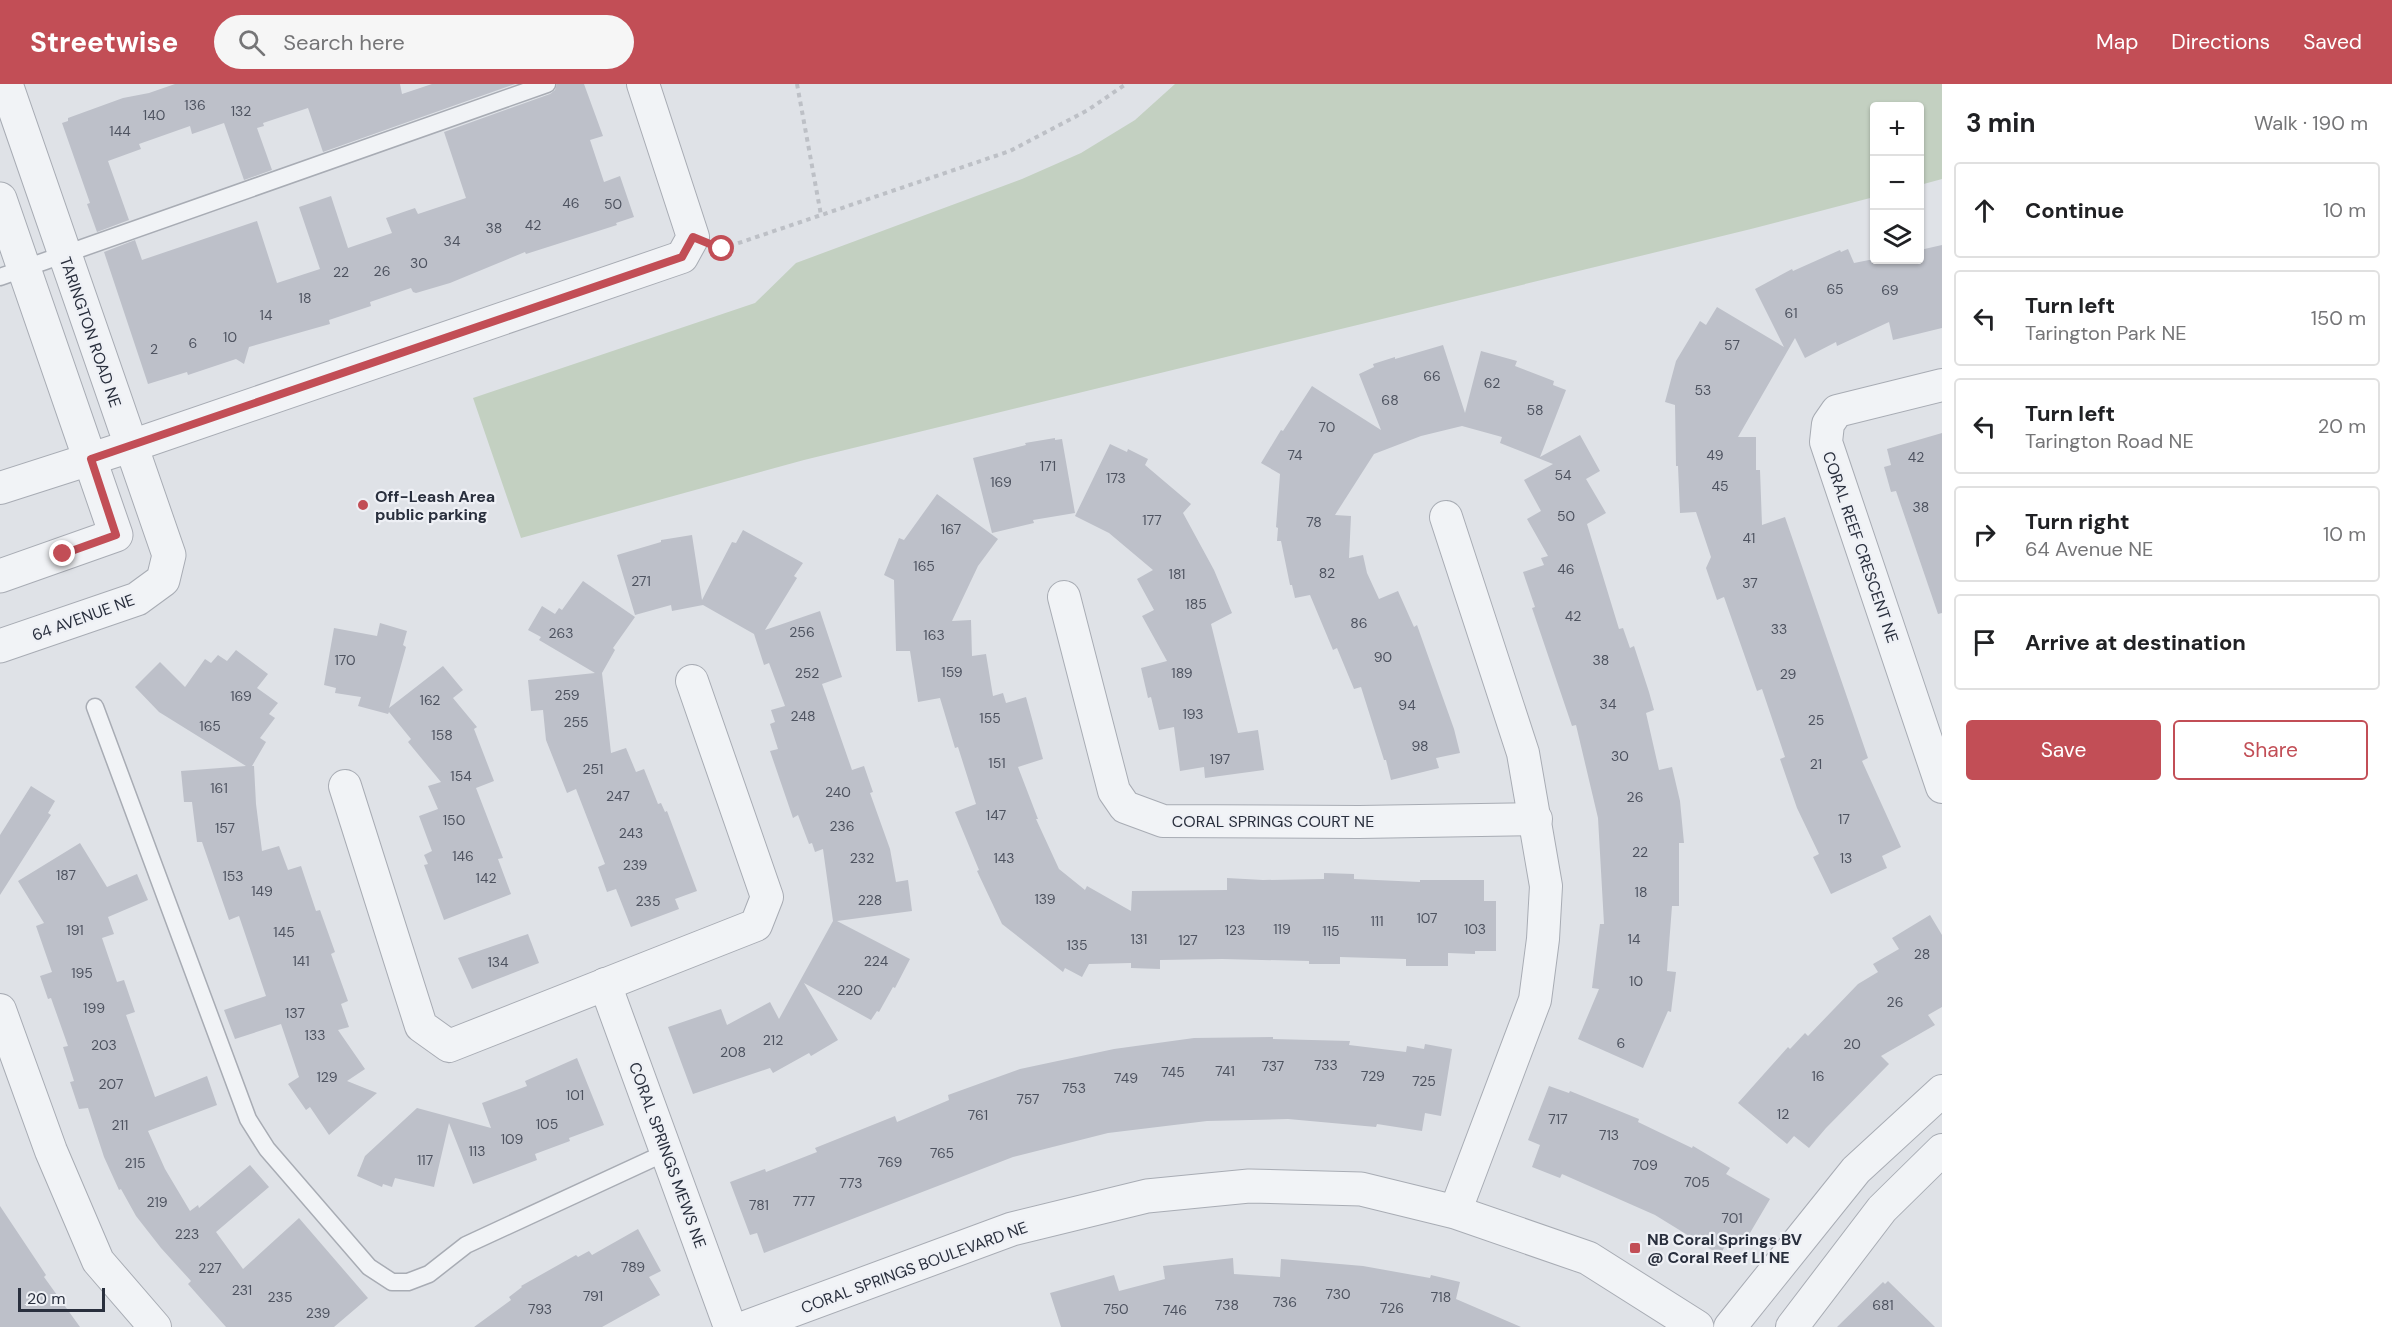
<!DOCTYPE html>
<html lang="en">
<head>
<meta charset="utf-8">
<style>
	body { margin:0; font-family:"DM Sans",sans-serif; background:#f6f6f6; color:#202124 }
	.controls { position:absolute; right:18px; top:18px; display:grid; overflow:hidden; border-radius:6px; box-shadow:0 2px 4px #0004 }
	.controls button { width:54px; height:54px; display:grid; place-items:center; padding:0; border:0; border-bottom:2px solid #e0e0e0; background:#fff; color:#202124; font:30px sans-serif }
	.scale { position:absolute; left:18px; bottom:15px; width:87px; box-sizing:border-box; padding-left:6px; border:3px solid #292f3d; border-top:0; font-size:16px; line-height:21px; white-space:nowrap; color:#292f3d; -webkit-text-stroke:4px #eef0f5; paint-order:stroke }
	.stop { position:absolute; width:18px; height:18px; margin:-14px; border:4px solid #c24e56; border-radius:50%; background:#fff }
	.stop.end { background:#c24e56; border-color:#fff; box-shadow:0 2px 6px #0008 }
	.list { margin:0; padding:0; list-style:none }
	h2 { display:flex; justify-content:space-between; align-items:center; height:78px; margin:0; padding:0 24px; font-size:26px }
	h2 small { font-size:20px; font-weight:400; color:#757577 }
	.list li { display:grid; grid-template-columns:39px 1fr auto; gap:18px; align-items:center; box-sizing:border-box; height:96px; margin:0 12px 12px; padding:0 12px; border:2px solid #e0e0e0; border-radius:6px }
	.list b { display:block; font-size:22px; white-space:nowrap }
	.list p { margin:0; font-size:20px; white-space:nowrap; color:#757577 }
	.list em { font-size:20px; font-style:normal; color:#757577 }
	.actions { display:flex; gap:12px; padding:18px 24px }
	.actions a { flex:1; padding:14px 0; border:2px solid #c24e56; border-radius:6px; text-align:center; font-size:21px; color:#c24e56 }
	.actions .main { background:#c24e56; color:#fff }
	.icon { flex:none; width:33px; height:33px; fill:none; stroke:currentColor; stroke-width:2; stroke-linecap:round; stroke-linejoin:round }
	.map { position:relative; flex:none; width:1942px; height:1243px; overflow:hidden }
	header { display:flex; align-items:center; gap:36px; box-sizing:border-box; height:84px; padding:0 30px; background:#c24e56; color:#fff }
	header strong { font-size:28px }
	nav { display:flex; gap:33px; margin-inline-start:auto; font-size:21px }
	.search { width:420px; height:54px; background:#f6f6f6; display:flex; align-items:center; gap:15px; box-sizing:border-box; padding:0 21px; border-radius:33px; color:#757577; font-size:22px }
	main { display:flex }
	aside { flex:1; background:#fff }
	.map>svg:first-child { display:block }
	.green { fill:#c3d0c1 }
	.building { fill:#bdc0c9 }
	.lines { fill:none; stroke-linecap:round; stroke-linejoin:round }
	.service-casing { stroke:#a8acb4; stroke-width:19 }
	.minor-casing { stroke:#a8acb4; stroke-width:34 }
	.tertiary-casing { stroke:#a8acb4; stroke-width:35 }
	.path { stroke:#bdc0c6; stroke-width:4; stroke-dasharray:4.5 4.5; stroke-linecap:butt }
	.service { stroke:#f1f3f6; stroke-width:16 }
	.minor { stroke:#f1f3f6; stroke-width:32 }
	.tertiary { stroke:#f1f3f6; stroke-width:33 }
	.route { stroke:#c24e56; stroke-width:8 }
	.poi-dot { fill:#c24e56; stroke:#eef0f5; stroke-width:2 }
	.labels { text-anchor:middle; stroke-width:4.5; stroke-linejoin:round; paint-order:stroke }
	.number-label { font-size:14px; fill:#4e5360 }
	.street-label { font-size:16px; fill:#292f3d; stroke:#eef0f5 }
	.poi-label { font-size:16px; font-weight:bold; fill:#292f3d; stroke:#eef0f5; text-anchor:start }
</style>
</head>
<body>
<header>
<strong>Streetwise</strong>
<div class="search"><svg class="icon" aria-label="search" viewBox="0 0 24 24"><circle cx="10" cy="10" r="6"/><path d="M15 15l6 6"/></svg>Search here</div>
<nav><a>Map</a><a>Directions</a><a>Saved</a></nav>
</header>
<main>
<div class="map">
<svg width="1942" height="1243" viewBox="0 0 1942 1243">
	<rect width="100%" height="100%" fill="#dfe2e7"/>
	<path class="green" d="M1175 0H1942V95L1920 101V22H1874V113L1751 145 804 376 521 454 473 314 755 219 796 179 1022 95 1081 69 1135 36Z"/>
	<g class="building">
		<path d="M175 0H400L402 10 432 0H515L323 68 308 24 263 39 264 42 257 44 272 86 244 96 224 39 192 50 190 42 139 60 141 65 108 77 129 136 97 148 87 120 90 119 62 39 68 37V34L123 14 149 9Z"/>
		<path d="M557 0H584L603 52 590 56 604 98 620 92 634 133 616 139 617 141 526 170 525 168 450 199 416 209 413 208 411 204 370 218 371 222 329 236 330 240 249 263 244 280 236 275 188 291 187 288 148 300 104 168 135 156 142 176 257 137 277 199 320 185 299 123 331 112 348 164 392 149 386 134 415 124 418 130 466 114 444 48 550 10 555 6Z"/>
		<path d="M1942 161V244L1893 256 1889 238 1837 262 1836 258 1805 274 1795 254 1738 353H1756V386H1760L1762 441 1785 433 1868 674 1862 677 1901 763 1882 772 1887 784 1831 810 1813 773 1819 770 1797 724 1780 675 1785 673 1762 605 1757 607 1724 513 1717 516 1706 484 1711 473 1696 428 1680 429 1678 382H1676L1675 321 1665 318 1676 277 1700 237 1706 241 1717 223 1784 263 1755 205 1792 185 1793 187 1840 166 1841 168 1848 165 1854 179 1869 176H1920V166Z"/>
		<path d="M1443 261 1465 329 1481 267 1517 277 1515 282 1554 297 1553 301 1566 306 1540 373 1580 351 1600 387 1586 395 1606 429 1587 440 1619 545 1623 544 1630 564 1634 562 1649 608 1654 626 1646 629 1659 686 1672 683 1680 717 1684 759H1679V822H1672L1667 887 1676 888 1671 928 1668 927 1643 984 1578 955 1599 905 1592 904 1600 840H1604L1598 734 1576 641 1572 642 1532 524 1535 523 1523 488 1544 481 1541 474 1548 472 1527 435 1541 427 1524 396 1553 380 1500 359 1502 353 1462 342 1421 352 1374 370 1335 431 1351 432 1349 474 1363 471 1367 489 1379 515 1398 507 1414 543 1417 541 1454 645 1460 669 1436 674 1439 684 1391 696 1386 676H1384L1361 603 1354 605 1337 564 1333 566 1310 511 1295 514 1292 501H1290L1281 457H1277L1278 444 1276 443 1280 390 1261 379 1281 346 1283 347 1312 302 1381 346 1359 290 1374 283 1373 280 1395 273V275Z"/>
		<path d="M1942 349V529L1938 530 1896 407 1891 408 1884 383 1891 381 1887 365Z"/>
		<path d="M1055 354V356L1062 355 1075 429 1033 436 1034 439 992 449 973 374 1026 361 1025 359Z"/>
		<path d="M1110 360 1127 368 1128 365 1148 375 1145 381 1191 420 1183 429 1214 486 1232 529 1211 540 1238 649 1258 646 1264 686 1205 694 1204 683 1180 687 1174 643 1159 646 1151 613 1148 614 1141 584 1167 577 1142 532 1154 526 1137 495 1153 486 1109 449 1075 432Z"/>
		<path d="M937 410 998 455 978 482 952 537 971 536 972 572 986 570 993 612 1003 609 1006 619 1026 613 1043 675 1018 683 1038 735H1036L1059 785 1085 806 1087 802 1131 827 1132 807 1227 806V794L1263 796 1324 795V789L1354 790V795L1420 798V796H1484V817H1496V867H1475V870L1448 869V882H1406V875L1340 873V880H1309V877L1222 875 1160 876V885L1131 884V879L1089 880 1082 893 1065 884 1063 888 1002 840 977 787 979 786 955 728 976 720 958 663 955 664 940 614 918 618 910 567H896L894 496 884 491 899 454 904 456Z"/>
		<path d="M743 446 803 479 794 492 797 494 765 546 820 527 842 593 822 600 852 686 864 682 873 708 870 709 890 765 896 798 908 796 912 827 837 837 910 875 895 904 893 903 879 928 877 927 871 936 804 899 838 956 811 972 809 969 773 989 770 984 693 1010 668 943 721 925 727 941 770 918 779 935 833 837 823 765 815 768 812 759 809 760 798 731 793 734 770 667 778 665 770 640 775 638 771 626 785 622 769 579 764 581 754 550 703 521 672 527 671 521 635 531 617 471 661 458V456L692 451 702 516 732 458 736 459Z"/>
		<path d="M583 497 635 533 613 564 615 566 602 589 611 669 626 664 636 688 644 685 658 720 661 719 665 728 667 727 697 807 675 815 679 825 631 843 616 805 607 808 598 783 605 780 576 705 567 709 546 656 543 626 531 627 528 596 595 589 539 556 541 553 528 546 542 522 555 530 559 524 562 526Z"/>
		<path d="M380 539 407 547 403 561 406 563 389 624 443 582 463 606 453 614 477 643 474 645 494 697 476 704 503 774 498 775 511 810 444 836 424 781 428 780 424 771 432 767 419 732 438 725 428 702 441 698 408 658 411 655 389 628 388 630 358 622 361 613 335 609 336 604 324 601 334 544 377 552Z"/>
		<path d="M236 566 268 590 257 604 278 619 269 630 275 634 260 654 266 658 252 682H254L256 720 262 767 279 762 288 786 301 782 316 827 320 826 335 868 331 870 348 917 341 920 349 943 338 946 365 985 347 997 377 1009 329 1051 310 1023 306 1026 288 1000 299 993 281 940 235 955 224 926 266 912 239 832 229 836 202 758H197L192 718H184L181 687 246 682 159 628 135 603 160 578 185 603 205 575 211 579 218 571 227 577Z"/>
		<path d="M31 702 55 717 48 729 51 731 0 811V751Z"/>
		<path d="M80 759 107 803 137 790 148 816 108 833 114 850 102 854 117 898 124 896 135 928 126 931 155 1013 207 992 217 1021 148 1047 165 1085 190 1127 198 1121 199 1124 250 1081 269 1103 216 1148 243 1185 299 1134 368 1214 334 1243H226L188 1200 191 1197 161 1164 136 1132 121 1105 119 1106 104 1073 88 1024 79 1025 70 998 74 997 63 963 68 962 51 914 48 915 40 892 52 888 36 842 44 839 18 797Z"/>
		<path d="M1930 831 1942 851V923L1928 931 1935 941 1881 972 1889 980 1826 1044 1809 1064 1794 1052 1787 1060 1738 1019 1788 963 1790 965 1805 949 1808 952 1858 900 1878 888 1873 880 1899 865 1892 854Z"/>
		<path d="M528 850 539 879 472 905 458 874Z"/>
		<path d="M1273 953V955L1350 957 1349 961 1406 968 1407 962 1424 965 1425 960 1452 965 1441 1032 1425 1029 1422 1047 1377 1040 1376 1043 1288 1035 1207 1037 1108 1049 1013 1073 764 1169 757 1149 750 1151 730 1098 765 1085 766 1088 817 1068 815 1064 895 1032 897 1038 949 1016 948 1011 1020 985 1114 965 1194 954Z"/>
		<path d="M577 974 604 1041 569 1054 570 1057 535 1070 537 1076 473 1100 449 1039 434 1103 395 1094 392 1103 383 1100 382 1103 357 1092 365 1072 417 1024 491 1044 482 1019 527 1002 525 997Z"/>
		<path d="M1549 1002 1569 1009 1570 1007 1639 1035 1638 1038 1692 1064 1693 1062 1730 1084 1726 1090 1770 1115 1747 1154 1734 1156 1730 1153 1720 1171 1655 1131 1562 1090 1560 1094 1532 1083 1540 1061 1528 1056Z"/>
		<path d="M0 1122 46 1191 44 1193 80 1243H0Z"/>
		<path d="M638 1145 661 1187 649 1193 660 1211 602 1243H474L511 1216 509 1213 522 1203 521 1202 576 1171 578 1173 589 1167 592 1171Z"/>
		<path d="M1233 1174 1234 1190 1280 1193 1281 1175 1363 1182 1430 1194 1431 1191 1460 1198 1456 1215 1521 1243H1061L1050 1209 1114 1191 1119 1207 1165 1195 1163 1182Z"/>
		<path d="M1888 1197 1935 1243H1837L1883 1198 1885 1200Z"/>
	</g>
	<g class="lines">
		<defs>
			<g id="service">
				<path d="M0 193 547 0"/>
				<path d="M95 623 248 1035 267 1065 369 1183 392 1198H408L429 1190 466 1161 667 1068"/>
			</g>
			<g id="minor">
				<path d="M1942 301 1837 327 1828 340 1826 358 1942 703"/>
				<path d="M0 404 131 362 682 173 693 153 643 0"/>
				<path d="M1446 433 1523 669 1546 802 1543 855 1535 916 1455 1128"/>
				<path d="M1064 513 1114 707 1125 723 1163 737 1359 738 1536 735"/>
				<path d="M345 702 421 942 449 962 756 841 767 813 692 597"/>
				<path d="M605 900 730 1243"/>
				<path d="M0 926 51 1067 98 1177 155 1243"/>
				<path d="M1730 1243 1856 1086 1942 1007"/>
				<path d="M1792 1243 1882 1125 1942 1066"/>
			</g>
			<g id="tertiary">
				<path d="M0 115 116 451 0 492"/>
				<path d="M0 562 137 515 163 496 169 471 6 0"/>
				<path d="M747 1243 1012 1145 1147 1112 1249 1102 1361 1105 1455 1128 1588 1174 1697 1243"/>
			</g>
		</defs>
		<use href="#service" class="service-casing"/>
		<use href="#minor" class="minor-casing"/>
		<use href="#tertiary" class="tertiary-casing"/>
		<g class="path">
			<path d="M797 0 821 131"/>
			<path d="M721 165 1010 67 1088 26 1126 0"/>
		</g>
		<use href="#service" class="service"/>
		<use href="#minor" class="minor"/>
		<use href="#tertiary" class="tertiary"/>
	</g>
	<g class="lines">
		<path class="route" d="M63 470 116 451 91 375 682 173 693 153 722 165"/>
	</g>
	<g class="poi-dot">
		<circle cx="363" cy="421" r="6"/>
		<rect x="1629" y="1158" width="12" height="12" rx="3"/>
	</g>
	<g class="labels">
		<g class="number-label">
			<text x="195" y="26">136</text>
			<text x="241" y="32">132</text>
			<text x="154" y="36">140</text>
			<text x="120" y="52">144</text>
			<text x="571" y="124">46</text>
			<text x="613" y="125">50</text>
			<text x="533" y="146">42</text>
			<text x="494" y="149">38</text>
			<text x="452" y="162">34</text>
			<text x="419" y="184">30</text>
			<text x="382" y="192">26</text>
			<text x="341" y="193">22</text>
			<text x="1835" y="210">65</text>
			<text x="1890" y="211">69</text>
			<text x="305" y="219">18</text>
			<text x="1791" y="234">61</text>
			<text x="266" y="236">14</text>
			<text x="230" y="258">10</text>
			<text x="193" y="264">6</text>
			<text x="1732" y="266">57</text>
			<text x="154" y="270">2</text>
			<text x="1432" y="297">66</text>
			<text x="1492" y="304">62</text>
			<text x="1703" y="311">53</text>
			<text x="1390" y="321">68</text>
			<text x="1535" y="331">58</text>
			<text x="1327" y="348">70</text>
			<text x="1295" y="376">74</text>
			<text x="1715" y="376">49</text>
			<text x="1916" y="378">42</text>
			<text x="1048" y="387">171</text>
			<text x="1563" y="396">54</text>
			<text x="1116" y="399">173</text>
			<text x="1001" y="403">169</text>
			<text x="1720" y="407">45</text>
			<text x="1921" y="428">38</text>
			<text x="1566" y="437">50</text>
			<text x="1152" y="441">177</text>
			<text x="1314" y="443">78</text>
			<text x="951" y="450">167</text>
			<text x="1749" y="459">41</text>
			<text x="924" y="487">165</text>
			<text x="1566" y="490">46</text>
			<text x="1327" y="494">82</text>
			<text x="1177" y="495">181</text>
			<text x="641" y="502">271</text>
			<text x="1750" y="504">37</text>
			<text x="1196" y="525">185</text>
			<text x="1573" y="537">42</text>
			<text x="1359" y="544">86</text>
			<text x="1779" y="550">33</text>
			<text x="802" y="553">256</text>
			<text x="561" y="554">263</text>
			<text x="934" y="556">163</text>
			<text x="1383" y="578">90</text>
			<text x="345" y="581">170</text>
			<text x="1601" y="581">38</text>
			<text x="952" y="593">159</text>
			<text x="807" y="594">252</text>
			<text x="1182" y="594">189</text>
			<text x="1788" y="595">29</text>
			<text x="567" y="616">259</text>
			<text x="241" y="617">169</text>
			<text x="430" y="621">162</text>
			<text x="1608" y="625">34</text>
			<text x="1407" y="626">94</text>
			<text x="1193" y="635">193</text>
			<text x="803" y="637">248</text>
			<text x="990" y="639">155</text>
			<text x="1816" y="641">25</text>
			<text x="576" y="643">255</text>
			<text x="210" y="647">165</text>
			<text x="442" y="656">158</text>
			<text x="1420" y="667">98</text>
			<text x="1620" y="677">30</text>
			<text x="1220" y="680">197</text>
			<text x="997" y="684">151</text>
			<text x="1816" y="685">21</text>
			<text x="593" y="690">251</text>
			<text x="461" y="697">154</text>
			<text x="219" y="709">161</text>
			<text x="838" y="713">240</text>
			<text x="618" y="717">247</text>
			<text x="1635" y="718">26</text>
			<text x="996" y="736">147</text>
			<text x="1844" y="740">17</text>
			<text x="454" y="741">150</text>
			<text x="842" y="747">236</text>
			<text x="225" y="749">157</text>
			<text x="631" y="754">243</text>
			<text x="1640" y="773">22</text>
			<text x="463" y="777">146</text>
			<text x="862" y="779">232</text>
			<text x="1004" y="779">143</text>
			<text x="1846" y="779">13</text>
			<text x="635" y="786">239</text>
			<text x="66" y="796">187</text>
			<text x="233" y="797">153</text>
			<text x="486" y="799">142</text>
			<text x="262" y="812">149</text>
			<text x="1641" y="813">18</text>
			<text x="1045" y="820">139</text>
			<text x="870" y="821">228</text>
			<text x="648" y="822">235</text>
			<text x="1427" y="839">107</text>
			<text x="1377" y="842">111</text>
			<text x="1282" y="850">119</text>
			<text x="1475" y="850">103</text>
			<text x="75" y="851">191</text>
			<text x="1235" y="851">123</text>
			<text x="1331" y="852">115</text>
			<text x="284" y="853">145</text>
			<text x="1139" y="860">131</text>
			<text x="1634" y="860">14</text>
			<text x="1188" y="861">127</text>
			<text x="1077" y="866">135</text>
			<text x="1922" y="875">28</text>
			<text x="301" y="882">141</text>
			<text x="876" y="882">224</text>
			<text x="498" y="883">134</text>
			<text x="82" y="894">195</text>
			<text x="1636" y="902">10</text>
			<text x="850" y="911">220</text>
			<text x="1895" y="923">26</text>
			<text x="94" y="929">199</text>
			<text x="295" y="934">137</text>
			<text x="315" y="956">133</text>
			<text x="773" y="961">212</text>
			<text x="1621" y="964">6</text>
			<text x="1852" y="965">20</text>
			<text x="104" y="966">203</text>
			<text x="733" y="973">208</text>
			<text x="1326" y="986">733</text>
			<text x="1273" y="987">737</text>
			<text x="1225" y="992">741</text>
			<text x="1173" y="993">745</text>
			<text x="1373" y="997">729</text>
			<text x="1818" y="997">16</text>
			<text x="327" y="998">129</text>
			<text x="1126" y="999">749</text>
			<text x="1424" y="1002">725</text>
			<text x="111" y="1005">207</text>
			<text x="1074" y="1009">753</text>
			<text x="575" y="1016">101</text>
			<text x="1028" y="1020">757</text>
			<text x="1783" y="1035">12</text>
			<text x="978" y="1036">761</text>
			<text x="1558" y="1040">717</text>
			<text x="547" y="1045">105</text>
			<text x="120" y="1046">211</text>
			<text x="1609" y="1056">713</text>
			<text x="512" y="1060">109</text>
			<text x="477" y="1072">113</text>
			<text x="942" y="1074">765</text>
			<text x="425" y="1081">117</text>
			<text x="890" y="1083">769</text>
			<text x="135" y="1084">215</text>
			<text x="1645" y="1086">709</text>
			<text x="1697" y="1103">705</text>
			<text x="851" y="1104">773</text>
			<text x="804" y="1122">777</text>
			<text x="157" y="1123">219</text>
			<text x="759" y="1126">781</text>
			<text x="1732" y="1139">701</text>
			<text x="187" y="1155">223</text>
			<text x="633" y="1188">789</text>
			<text x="210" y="1189">227</text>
			<text x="242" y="1211">231</text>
			<text x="1338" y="1215">730</text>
			<text x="593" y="1217">791</text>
			<text x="280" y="1218">235</text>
			<text x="1441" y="1218">718</text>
			<text x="1285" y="1223">736</text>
			<text x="1227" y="1226">738</text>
			<text x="1883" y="1226">681</text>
			<text x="1392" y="1229">726</text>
			<text x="540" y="1230">793</text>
			<text x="1116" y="1230">750</text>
			<text x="1175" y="1231">746</text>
			<text x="318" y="1234">239</text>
		</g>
		<g class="street-label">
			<text transform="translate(91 248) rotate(71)" y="6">TARINGTON ROAD NE</text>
			<text transform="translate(1861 463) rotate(71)" y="6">CORAL REEF CRESCENT NE</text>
			<text transform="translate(83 533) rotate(-20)" y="6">64 AVENUE NE</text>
			<text x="1273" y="743">CORAL SPRINGS COURT NE</text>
			<text transform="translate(668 1071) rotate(70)" y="6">CORAL SPRINGS MEWS NE</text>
			<text transform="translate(914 1183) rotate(-20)" y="6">CORAL SPRINGS BOULEVARD NE</text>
		</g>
		<g class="poi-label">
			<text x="375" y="418">Off-Leash Area<tspan x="375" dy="18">public parking</tspan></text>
			<text x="1647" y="1161">NB Coral Springs BV<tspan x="1647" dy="18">@ Coral Reef LI NE</tspan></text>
		</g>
	</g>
</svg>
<div class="controls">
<button>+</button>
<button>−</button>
<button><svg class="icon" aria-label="layers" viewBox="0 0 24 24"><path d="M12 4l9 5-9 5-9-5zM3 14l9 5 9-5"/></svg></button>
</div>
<div class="scale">20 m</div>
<div class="stop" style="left:722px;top:165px"></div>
<div class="stop end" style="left:63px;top:470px"></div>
</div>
<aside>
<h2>3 min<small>Walk · 190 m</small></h2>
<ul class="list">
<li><svg class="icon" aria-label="ahead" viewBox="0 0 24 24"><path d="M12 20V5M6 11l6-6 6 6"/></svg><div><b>Continue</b></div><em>10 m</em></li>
<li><svg class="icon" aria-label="left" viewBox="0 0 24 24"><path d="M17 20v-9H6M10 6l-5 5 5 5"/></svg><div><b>Turn left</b><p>Tarington Park NE</p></div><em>150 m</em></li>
<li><svg class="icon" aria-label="left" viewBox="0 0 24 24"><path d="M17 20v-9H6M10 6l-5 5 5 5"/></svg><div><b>Turn left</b><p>Tarington Road NE</p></div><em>20 m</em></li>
<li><svg class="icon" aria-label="right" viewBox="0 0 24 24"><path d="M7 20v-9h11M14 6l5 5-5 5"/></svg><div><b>Turn right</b><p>64 Avenue NE</p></div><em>10 m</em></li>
<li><svg class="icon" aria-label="arrive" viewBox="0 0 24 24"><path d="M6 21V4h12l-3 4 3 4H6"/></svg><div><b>Arrive at destination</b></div></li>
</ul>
<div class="actions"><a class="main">Save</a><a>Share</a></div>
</aside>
</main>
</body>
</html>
